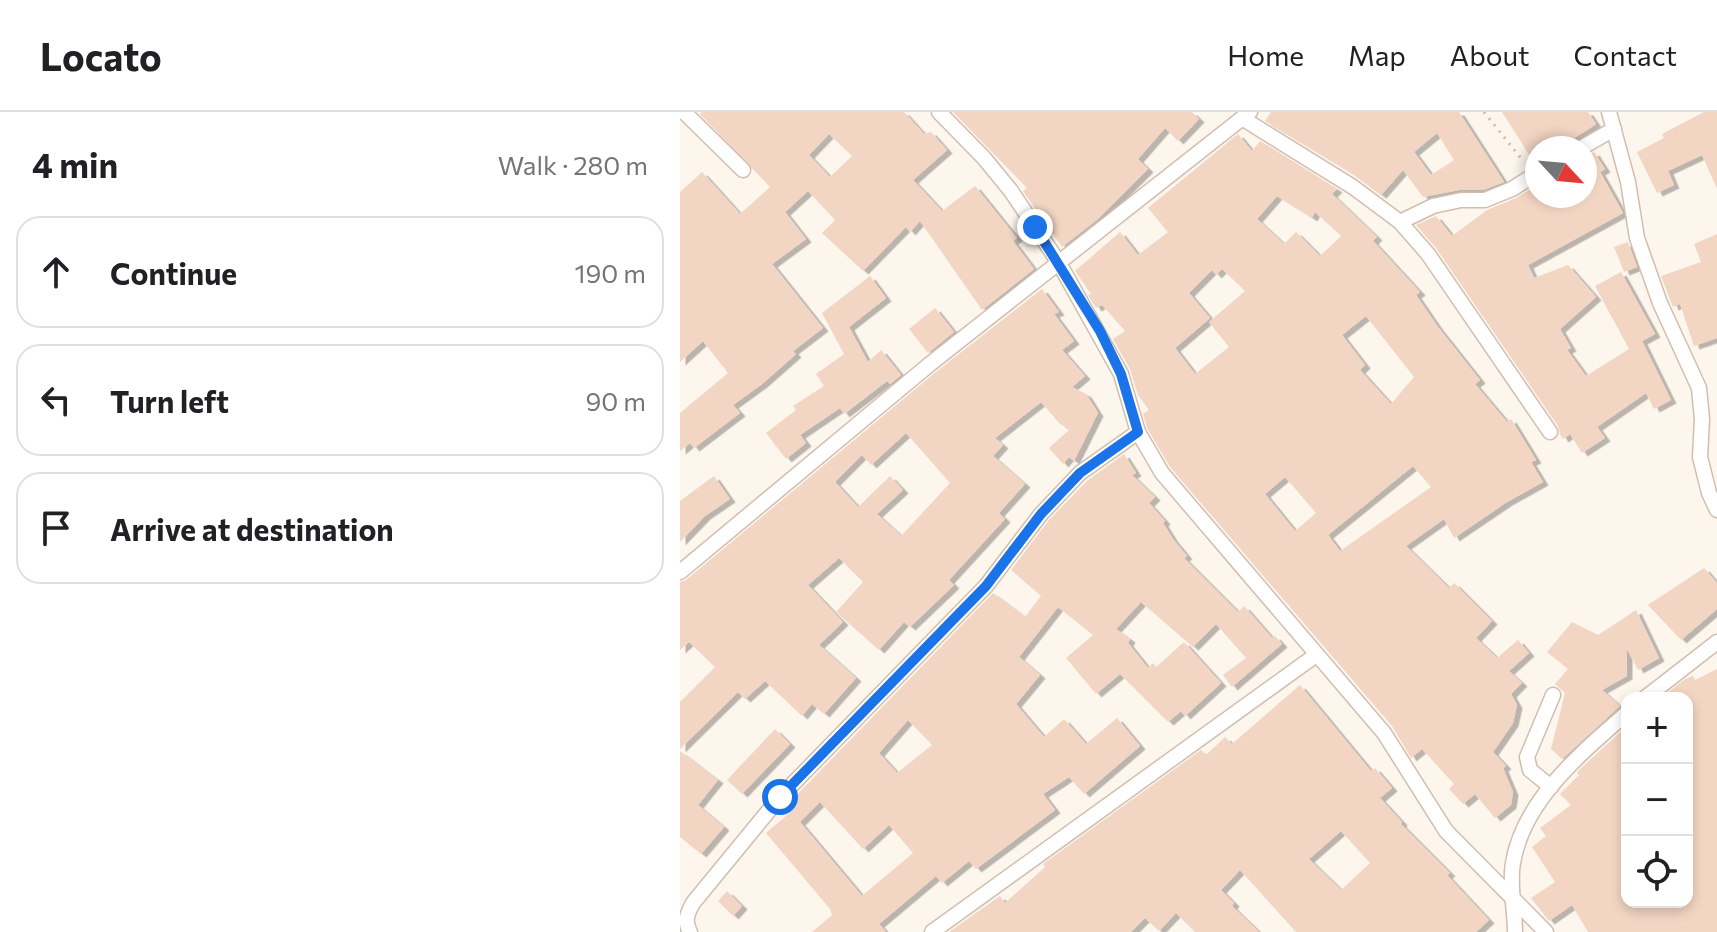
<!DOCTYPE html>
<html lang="en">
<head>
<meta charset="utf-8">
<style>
	body { margin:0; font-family:Commissioner,sans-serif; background:#f2f2f2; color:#202124 }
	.controls { position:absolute; right:24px; bottom:24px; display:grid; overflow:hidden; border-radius:16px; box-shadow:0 4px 12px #0003 }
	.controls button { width:72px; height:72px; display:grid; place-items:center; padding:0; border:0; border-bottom:2px solid #e0e0e0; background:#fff; color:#202124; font:40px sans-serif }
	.compass { position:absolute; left:845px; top:24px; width:72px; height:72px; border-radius:50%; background:#fff; box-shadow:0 4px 12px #0003; rotate:116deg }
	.stop { position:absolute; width:24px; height:24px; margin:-18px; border:6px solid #1a73e8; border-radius:50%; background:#fff }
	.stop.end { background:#1a73e8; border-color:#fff; box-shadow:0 2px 8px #0008 }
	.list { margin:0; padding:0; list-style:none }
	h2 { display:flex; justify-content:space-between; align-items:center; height:104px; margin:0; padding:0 32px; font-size:34px }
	h2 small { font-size:26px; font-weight:400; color:#757577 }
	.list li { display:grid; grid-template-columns:52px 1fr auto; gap:24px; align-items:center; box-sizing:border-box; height:112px; margin:0 16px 16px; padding:0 16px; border:2px solid #e0e0e0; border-radius:24px }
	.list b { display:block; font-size:30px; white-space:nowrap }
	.list em { font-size:26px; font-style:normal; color:#757577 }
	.icon { flex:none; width:44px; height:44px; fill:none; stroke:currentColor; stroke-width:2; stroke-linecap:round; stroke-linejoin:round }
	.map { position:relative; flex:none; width:1037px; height:820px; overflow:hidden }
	header { display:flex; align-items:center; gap:48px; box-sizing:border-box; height:112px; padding:0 40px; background:#fff; border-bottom:2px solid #e0e0e0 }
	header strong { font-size:38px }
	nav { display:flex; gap:44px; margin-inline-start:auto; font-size:28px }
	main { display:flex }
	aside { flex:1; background:#fff }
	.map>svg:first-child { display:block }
	.building { fill:#f3d5c3; fill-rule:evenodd; filter:url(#shadow) }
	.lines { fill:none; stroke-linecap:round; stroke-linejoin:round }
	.street-casing { stroke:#d1beb0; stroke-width:17 }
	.path { stroke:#d9b8a5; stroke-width:3; stroke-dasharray:2 6; stroke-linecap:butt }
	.street { stroke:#fff; stroke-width:14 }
	.route { stroke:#1a73e8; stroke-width:10 }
</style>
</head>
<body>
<header>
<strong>Locato</strong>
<nav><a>Home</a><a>Map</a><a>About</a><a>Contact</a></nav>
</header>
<main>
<aside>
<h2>4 min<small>Walk · 280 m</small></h2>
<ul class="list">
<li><svg class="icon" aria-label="ahead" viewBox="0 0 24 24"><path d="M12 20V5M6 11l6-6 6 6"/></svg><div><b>Continue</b></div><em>190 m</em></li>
<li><svg class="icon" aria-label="left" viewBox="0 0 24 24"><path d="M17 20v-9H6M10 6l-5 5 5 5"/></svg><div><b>Turn left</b></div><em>90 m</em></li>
<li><svg class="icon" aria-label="arrive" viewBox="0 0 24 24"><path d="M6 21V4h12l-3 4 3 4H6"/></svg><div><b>Arrive at destination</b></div></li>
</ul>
</aside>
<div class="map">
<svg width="1037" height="820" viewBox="0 0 1037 820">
	<defs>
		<filter id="shadow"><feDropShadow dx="5.5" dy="3.5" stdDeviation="0" flood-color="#0004"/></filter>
	</defs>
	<rect width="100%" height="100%" fill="#fdf6ec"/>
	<g class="building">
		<path d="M22 0H224L244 22 251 20 267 38 233 68 262 99 295 74 337 126 333 129 354 157 302 198 240 109 230 120 226 115 183 159 142 121 155 108 128 79 105 100 126 127 92 152 143 216 113 239 116 242 82 272 53 293 60 301 14 336 10 331 0 339V301L48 261 23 229 0 250V80L22 60 60 102 90 75 20 2ZM149 22 172 44 150 65 129 43Z"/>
		<path d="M273 0H512L519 7 498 29 485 16 458 47 468 57 419 106 382 135 343 79 347 76Z"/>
		<path d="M591 0H779L824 70 803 78H779L743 85 723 58 701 83 670 60 585 9ZM757 21 774 48 751 63 734 40Z"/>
		<path d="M822 0H908L916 12 879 36H857V51L855 52Z"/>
		<path d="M1024 0H1037V77L1022 43 988 59 994 73 977 81 957 40 984 26 982 22Z"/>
		<path d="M558 22 572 39 580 29 657 77 652 82 697 125 693 129 740 180 736 183 758 215 800 268 795 272 827 310 831 307 856 348 851 350 863 370 827 390 774 426 764 407 726 434 769 476 774 471 812 509 796 526 817 546 838 528 849 541 829 559 842 571 831 582 837 593 833 611 813 640 826 654 823 656 833 680 831 693 815 706 795 682 783 692 769 677 774 672 742 637 731 646 712 614 490 355 467 316 463 302 469 298 458 283 450 257 433 227 445 219 422 193 416 196 408 183 411 182 395 159 440 120 458 143 488 120 468 96ZM597 84 632 106 635 100 661 124 640 144 616 120 604 132 577 107ZM542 157 565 179 529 210 549 235 515 262 495 236 530 206 509 181 532 158 536 163ZM686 204 734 265 711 292 680 258 685 253 662 223ZM733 354 751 375 660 439 648 423ZM605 365 636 401 615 419 585 382Z"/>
		<path d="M914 40 925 57 920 60 943 101 848 153 854 166 888 153 916 185 880 217 891 236 887 238 906 264 949 237 915 174 941 160 975 222 962 229 991 288 974 297 966 281 917 315 925 326 902 341 890 322 883 327 880 322 878 314 756 136 736 113 756 104 772 124 807 98 836 86 857 73V84H905V45Z"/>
		<path d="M1037 122V226L1014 234 1000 192 993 195 981 164 1021 150 1014 132Z"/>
		<path d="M948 130 957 155 944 160 934 135Z"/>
		<path d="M190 164 206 186 169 215 188 250 201 238 221 263 210 272 207 269 164 302 160 296 120 323 126 331 106 347 86 321 116 298 113 294 144 274 136 262 164 242 142 201Z"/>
		<path d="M362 177 379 200 374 202 394 229 382 238 405 264 392 275 406 282 418 301 394 349 389 345 383 352 369 336 390 317 380 312 361 290 315 326 323 333 313 344 345 372 319 401 325 407 269 468 274 473 230 515 224 510 199 538 156 500 183 470 159 446 128 473 163 510 139 533 176 566 144 602 132 592 122 604 85 569 65 587 58 580 0 637V590L35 555 9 530 0 538V470L6 468 256 260ZM226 321 270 371 221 424 197 402 223 378 210 364 178 395 155 370 182 343 191 353Z"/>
		<path d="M255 196 274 220 248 241 229 217Z"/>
		<path d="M444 342 456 361 452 363 475 385 469 391 485 409 483 411 493 427 507 444 504 446 558 500 564 494 592 526 595 524 602 532 552 575 543 563 566 546 536 512 513 535 461 490 436 517 450 527 448 531 468 556 473 551 476 555 504 530 541 571 505 604 501 599 488 610 440 562 416 582 386 546 413 523 378 495 339 545 360 563 336 592 364 625 384 607 406 632 437 606 460 634 404 682 389 665 363 682 375 698 296 757 289 749 262 771 256 764 199 812 206 820H132L152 803 150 797 86 721 114 697 108 692 313 481 345 505 361 484 331 458 369 408 407 369ZM228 608 252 633 217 661 199 641ZM140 690 183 737 209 713 233 741 182 784 120 710Z"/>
		<path d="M34 364 50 387 25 404 0 430V389Z"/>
		<path d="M1024 456 1037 471V497L1001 528 968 493Z"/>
		<path d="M956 498 979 546 958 558 947 537V564L922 578 940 594 882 647 871 637 885 581 875 572 888 557 867 540 892 510 918 523Z"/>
		<path d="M1037 557V820H908L892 793 869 809 851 786 875 770 852 735 866 724 860 716 891 693 880 682 899 663 897 661 900 657 947 614V790H1007V586H981L1005 567 1013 564 1015 568Z"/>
		<path d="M620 573 691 659 695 656 712 676 700 686 722 710 721 712 770 761 767 763 809 808 796 820H616L560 758 541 778 554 791 552 794 579 820H515L496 801 479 819 465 806 451 820H269L320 784 325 791 365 755 363 752 521 638 526 643 545 625 552 632ZM661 719 690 751 661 778 629 747Z"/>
		<path d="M95 617 110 632 62 682 47 668Z"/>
		<path d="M0 639 38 668 18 693 44 715 21 742 0 725Z"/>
		<path d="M47 779 62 794 53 804 38 789Z"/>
	</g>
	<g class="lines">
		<defs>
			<g id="street">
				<path d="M4 0 63 58"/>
				<path d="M259 0 304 46 331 79 379 151 441 262 458 320 482 361 704 621 766 719 866 820"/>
				<path d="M929 0 948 70 957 126 980 191 1019 276 1022 307 1020 345 1029 381 1037 398"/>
				<path d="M562 6 673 75 720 110 748 142 870 320"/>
				<path d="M901 36 934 17"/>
				<path d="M720 110 753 94 781 88H805L832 77 857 61"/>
				<path d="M0 460 250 252 570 0"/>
				<path d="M965 586 1037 530"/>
				<path d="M871 675 850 658 847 645 873 583"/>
				<path d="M10 820C4 809 7 802 13 791L100 685 306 474 361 402 400 361 458 320"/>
				<path d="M252 820 636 543"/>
				<path d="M835 820C835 798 829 773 833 751 843 689 901 641 947 601"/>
			</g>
		</defs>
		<use href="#street" class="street-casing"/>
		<path class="path" d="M804 0 844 50"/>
		<use href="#street" class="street"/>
	</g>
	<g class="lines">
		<path class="route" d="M100 685 306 474 361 402 400 361 458 320 441 262 420 219 355 115"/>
	</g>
</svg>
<div class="controls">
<button>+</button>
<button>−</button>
<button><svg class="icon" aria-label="locate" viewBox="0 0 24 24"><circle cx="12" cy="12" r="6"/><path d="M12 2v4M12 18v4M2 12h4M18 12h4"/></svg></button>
</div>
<svg class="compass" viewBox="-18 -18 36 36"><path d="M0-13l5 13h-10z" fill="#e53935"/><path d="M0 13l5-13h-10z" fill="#757577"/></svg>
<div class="stop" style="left:100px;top:685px"></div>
<div class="stop end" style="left:355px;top:115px"></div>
</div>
</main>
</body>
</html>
